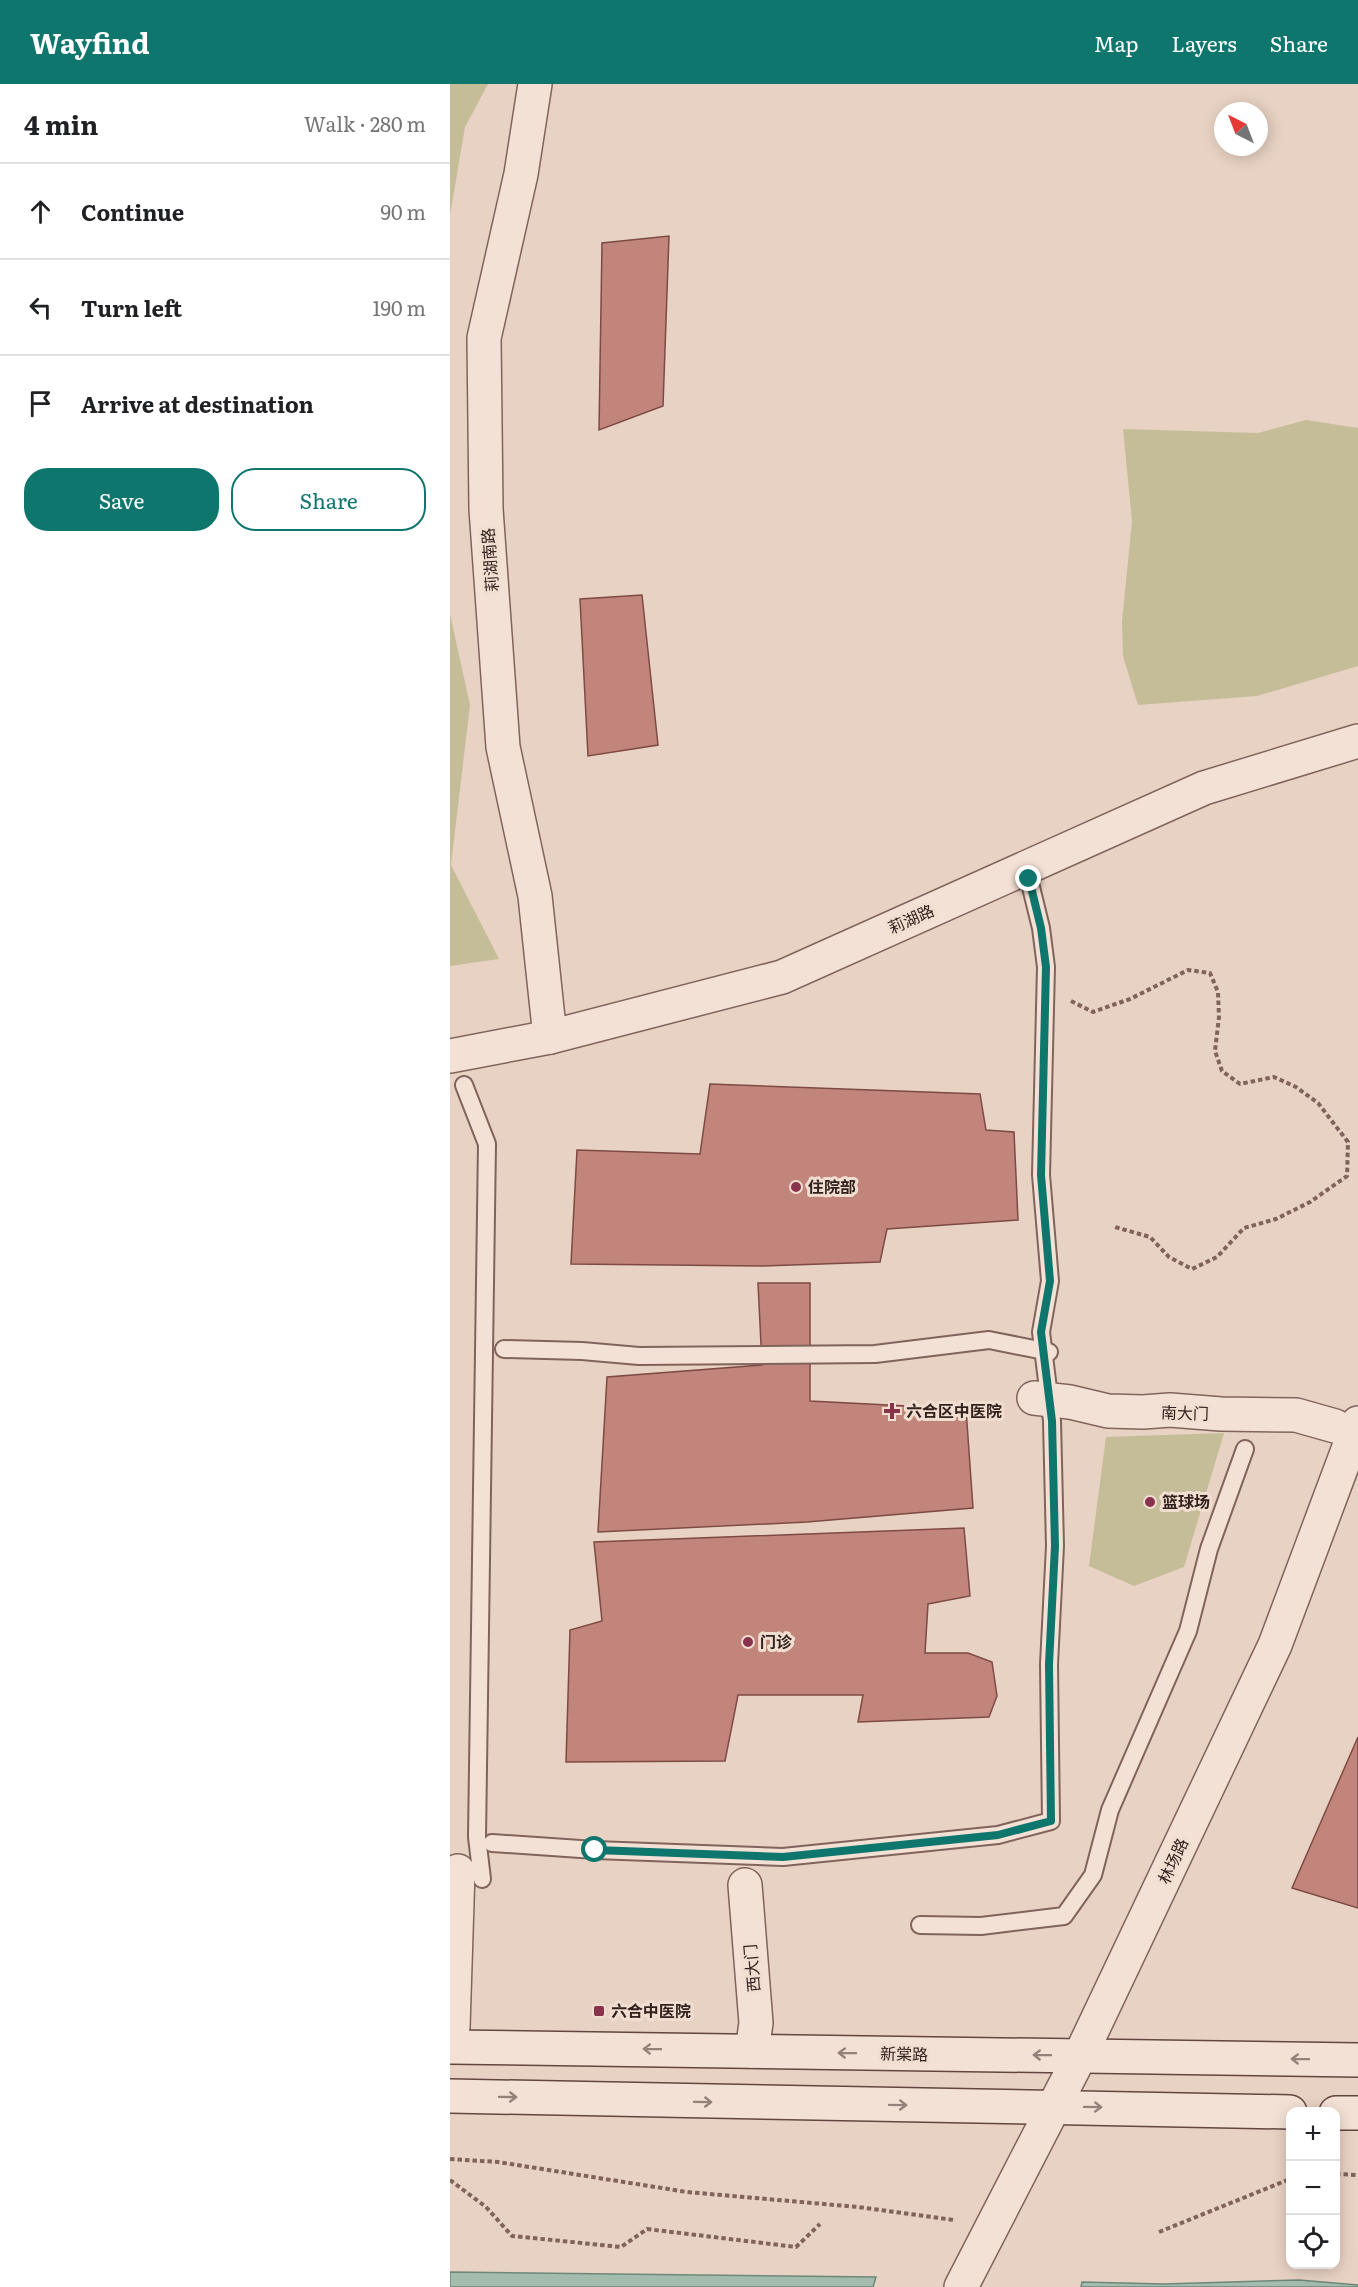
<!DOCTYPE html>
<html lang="en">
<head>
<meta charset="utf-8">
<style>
	body { margin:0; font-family:Literata,"Noto Sans SC",serif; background:#f2f2f2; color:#202124 }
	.controls { position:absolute; right:18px; bottom:18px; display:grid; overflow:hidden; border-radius:12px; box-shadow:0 3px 15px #0003 }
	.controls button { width:54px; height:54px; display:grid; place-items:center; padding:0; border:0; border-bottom:2px solid #e0e0e0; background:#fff; color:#202124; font:30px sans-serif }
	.compass { position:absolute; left:764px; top:18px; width:54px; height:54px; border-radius:50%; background:#fff; box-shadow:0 3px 15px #0003; rotate:318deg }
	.stop { position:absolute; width:18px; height:18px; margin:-14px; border:4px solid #0f766e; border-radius:50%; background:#fff }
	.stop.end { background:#0f766e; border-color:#fff; box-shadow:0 2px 6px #0008 }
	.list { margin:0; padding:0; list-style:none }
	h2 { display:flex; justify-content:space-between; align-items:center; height:78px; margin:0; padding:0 24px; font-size:26px }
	h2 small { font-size:20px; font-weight:400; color:#757577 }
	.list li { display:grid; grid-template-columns:39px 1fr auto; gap:18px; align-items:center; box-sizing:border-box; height:96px; padding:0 24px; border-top:2px solid #e0e0e0 }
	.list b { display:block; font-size:22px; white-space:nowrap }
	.list em { font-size:20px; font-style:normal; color:#757577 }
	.actions { display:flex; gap:12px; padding:18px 24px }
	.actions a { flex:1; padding:14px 0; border:2px solid #0f766e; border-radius:24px; text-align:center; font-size:21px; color:#0f766e }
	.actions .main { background:#0f766e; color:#fff }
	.icon { flex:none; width:33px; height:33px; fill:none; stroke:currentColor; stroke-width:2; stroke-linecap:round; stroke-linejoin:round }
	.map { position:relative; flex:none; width:908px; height:2203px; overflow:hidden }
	header { display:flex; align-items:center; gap:36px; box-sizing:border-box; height:84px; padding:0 30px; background:#0f766e; color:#fff }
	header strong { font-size:28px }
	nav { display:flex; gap:33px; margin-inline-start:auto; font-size:21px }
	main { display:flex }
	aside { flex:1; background:#fff }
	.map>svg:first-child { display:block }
	.green { fill:#c5bd98 }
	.water { fill:#a4bcae; stroke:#6d8879; stroke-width:1.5 }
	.building { fill:#c2857c; stroke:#7d4a44; stroke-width:1.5 }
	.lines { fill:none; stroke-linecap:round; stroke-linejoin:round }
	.service-casing { stroke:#80645c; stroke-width:20 }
	.minor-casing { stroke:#80645c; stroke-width:36 }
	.tertiary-casing { stroke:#80645c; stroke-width:36 }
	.secondary-casing { stroke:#62463f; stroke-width:36 }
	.path { stroke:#80645c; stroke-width:4; stroke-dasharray:4.5 3; stroke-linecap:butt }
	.service { stroke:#f4e1d5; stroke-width:16 }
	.minor { stroke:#f4e1d5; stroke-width:33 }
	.tertiary { stroke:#f4e1d5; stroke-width:33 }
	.secondary { stroke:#f4e1d5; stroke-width:33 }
	.oneway { stroke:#93827a }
	.route { stroke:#0f766e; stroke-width:8 }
	.poi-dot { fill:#89324c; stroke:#f1ded1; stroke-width:2 }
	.labels { text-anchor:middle; stroke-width:6; stroke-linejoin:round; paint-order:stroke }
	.street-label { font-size:16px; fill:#32221e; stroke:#f1ded1 }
	.poi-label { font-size:16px; font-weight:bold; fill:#32221e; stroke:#f1ded1; text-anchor:start }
</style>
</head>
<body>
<header>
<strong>Wayfind</strong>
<nav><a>Map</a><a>Layers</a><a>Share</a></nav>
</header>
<main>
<aside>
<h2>4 min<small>Walk · 280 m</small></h2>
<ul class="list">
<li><svg class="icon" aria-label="ahead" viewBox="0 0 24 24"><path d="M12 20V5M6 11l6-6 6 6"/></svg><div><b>Continue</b></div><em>90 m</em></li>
<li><svg class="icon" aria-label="left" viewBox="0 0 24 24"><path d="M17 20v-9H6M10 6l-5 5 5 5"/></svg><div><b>Turn left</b></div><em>190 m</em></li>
<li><svg class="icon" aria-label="arrive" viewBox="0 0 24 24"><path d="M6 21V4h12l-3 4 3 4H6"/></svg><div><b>Arrive at destination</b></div></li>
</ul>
<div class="actions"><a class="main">Save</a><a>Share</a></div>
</aside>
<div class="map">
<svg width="908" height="2203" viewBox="0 0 908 2203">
	<rect width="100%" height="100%" fill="#e8d2c3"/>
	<g class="green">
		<path d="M0 0H38L15 43 0 131Z"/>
		<path d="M856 336 908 344V582L807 612 688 621 673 572 672 537 682 437 673 345 808 349Z"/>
		<path d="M0 530 20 621 1 781 49 875 0 882Z"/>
		<path d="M774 1349 734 1483 684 1502 639 1482 656 1353Z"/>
	</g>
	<g class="water">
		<path d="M0 2188 426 2193 423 2203H0Z"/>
		<path d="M849 2196 908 2201V2203H631L632 2198 714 2200Z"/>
	</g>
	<g class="building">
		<path d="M219 152 213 322 149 346 152 159Z"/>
		<path d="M192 511 208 661 138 672 130 515Z"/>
		<path d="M260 1000 530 1010 536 1046 564 1048 568 1136 437 1145 430 1178 312 1182 121 1180 127 1066 250 1070Z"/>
		<path d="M308 1199H360V1317L516 1325 523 1424 357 1438 148 1448 157 1293 312 1281Z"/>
		<path d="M514 1444 520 1512 478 1520 475 1569H518L542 1578 547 1612 539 1633 408 1638 413 1611H288L275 1677 116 1678 120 1546 152 1537 144 1458Z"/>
		<path d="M908 1653V1824L842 1804Z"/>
	</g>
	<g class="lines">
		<defs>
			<g id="service">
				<path d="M14 1001 37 1060 27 1753 32 1795"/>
				<path d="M54 1265 132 1267 189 1272 425 1270 539 1256 599 1268"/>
				<path d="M42 1759 145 1766 333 1773 548 1751 601 1737 599 1580 605 1462 602 1337 591 1248 600 1197 591 1091 596 883 591 844 579 795"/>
				<path d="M470 1841 531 1842 614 1832 643 1791 660 1726 738 1547 759 1465 795 1365"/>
			</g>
			<g id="minor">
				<path d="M85 0 71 90 34 254 36 425 53 663 85 812 100 953"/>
				<path d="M584 1314 620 1318 658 1327 693 1328 720 1326 771 1330 846 1331 885 1342"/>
				<path d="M295 1801 306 1939 302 1967"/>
				<path d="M3 1943 8 1787"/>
			</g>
			<g id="tertiary">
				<path d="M0 972 100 953 332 893 754 704 908 657"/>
				<path d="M511 2203 630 1972 825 1561 908 1339"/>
			</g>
			<g id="secondary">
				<path d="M0 1963 908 1976"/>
				<path d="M0 2012 840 2028"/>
				<path d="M886 2029H908"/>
			</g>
		</defs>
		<use href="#service" class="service-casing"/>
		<use href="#minor" class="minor-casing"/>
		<use href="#tertiary" class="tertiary-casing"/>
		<use href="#secondary" class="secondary-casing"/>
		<g class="path">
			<path d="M621 917 643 928 680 915 738 886 760 889 768 908 769 933 765 967 772 987 790 1000 824 993 846 1003 868 1019 898 1058 897 1092 860 1118 826 1135 794 1144 767 1173 742 1185 719 1173 700 1153 665 1143"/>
			<path d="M0 2075 48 2078 237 2108 408 2123 504 2136"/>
			<path d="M886 2090 908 2091"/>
			<path d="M0 2096 36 2123 62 2152 171 2163 197 2145 346 2163 370 2140"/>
			<path d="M709 2148 840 2095"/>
		</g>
		<use href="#service" class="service"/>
		<use href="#minor" class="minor"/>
		<use href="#tertiary" class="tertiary"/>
		<use href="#secondary" class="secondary"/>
	</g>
	<defs><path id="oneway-shaft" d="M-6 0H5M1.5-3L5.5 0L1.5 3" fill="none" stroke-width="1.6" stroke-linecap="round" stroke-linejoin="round" transform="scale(1.5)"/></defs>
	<g class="oneway">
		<use href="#oneway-shaft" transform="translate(202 1965) rotate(-179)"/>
		<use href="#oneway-shaft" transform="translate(397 1969) rotate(-179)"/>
		<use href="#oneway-shaft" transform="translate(592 1971) rotate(-179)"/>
		<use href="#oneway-shaft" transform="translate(850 1975) rotate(-179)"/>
		<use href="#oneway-shaft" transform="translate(58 2013) rotate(1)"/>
		<use href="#oneway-shaft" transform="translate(253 2018) rotate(1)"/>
		<use href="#oneway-shaft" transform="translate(448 2021) rotate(1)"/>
		<use href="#oneway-shaft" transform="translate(643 2023) rotate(1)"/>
	</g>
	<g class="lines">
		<path class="route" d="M145 1766 333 1773 548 1751 601 1737 599 1580 605 1462 602 1337 591 1248 600 1197 591 1091 596 883 591 844 579 795"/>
	</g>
	<g class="poi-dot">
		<circle cx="346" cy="1103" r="6"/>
		<path d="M439 1318h6v6h6v6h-6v6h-6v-6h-6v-6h6z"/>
		<circle cx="700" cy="1418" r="6"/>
		<circle cx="298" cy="1558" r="6"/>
		<rect x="143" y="1921" width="12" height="12" rx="3"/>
	</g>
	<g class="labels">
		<g class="street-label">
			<text transform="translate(40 476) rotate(-94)" y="6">莉湖南路</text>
			<text transform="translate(461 835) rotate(-24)" y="6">莉湖路</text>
			<text transform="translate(735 1329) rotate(2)" y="6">南大门</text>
			<text transform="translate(723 1777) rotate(-65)" y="6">林场路</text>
			<text transform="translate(302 1884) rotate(-95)" y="6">西大门</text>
			<text transform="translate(454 1970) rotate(1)" y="6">新棠路</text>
		</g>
		<g class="poi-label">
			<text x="358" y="1109">住院部</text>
			<text x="456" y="1333">六合区中医院</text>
			<text x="712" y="1424">篮球场</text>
			<text x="310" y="1564">门诊</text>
			<text x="161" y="1933">六合中医院</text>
		</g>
	</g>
</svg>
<div class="controls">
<button>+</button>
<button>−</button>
<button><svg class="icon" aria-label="locate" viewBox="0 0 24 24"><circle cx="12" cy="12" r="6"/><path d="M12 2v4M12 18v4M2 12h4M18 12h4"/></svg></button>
</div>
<svg class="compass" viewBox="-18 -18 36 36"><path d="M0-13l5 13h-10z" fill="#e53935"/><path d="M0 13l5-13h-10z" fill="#757577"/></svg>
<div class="stop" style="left:145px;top:1766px"></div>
<div class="stop end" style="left:579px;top:795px"></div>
</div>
</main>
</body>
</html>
